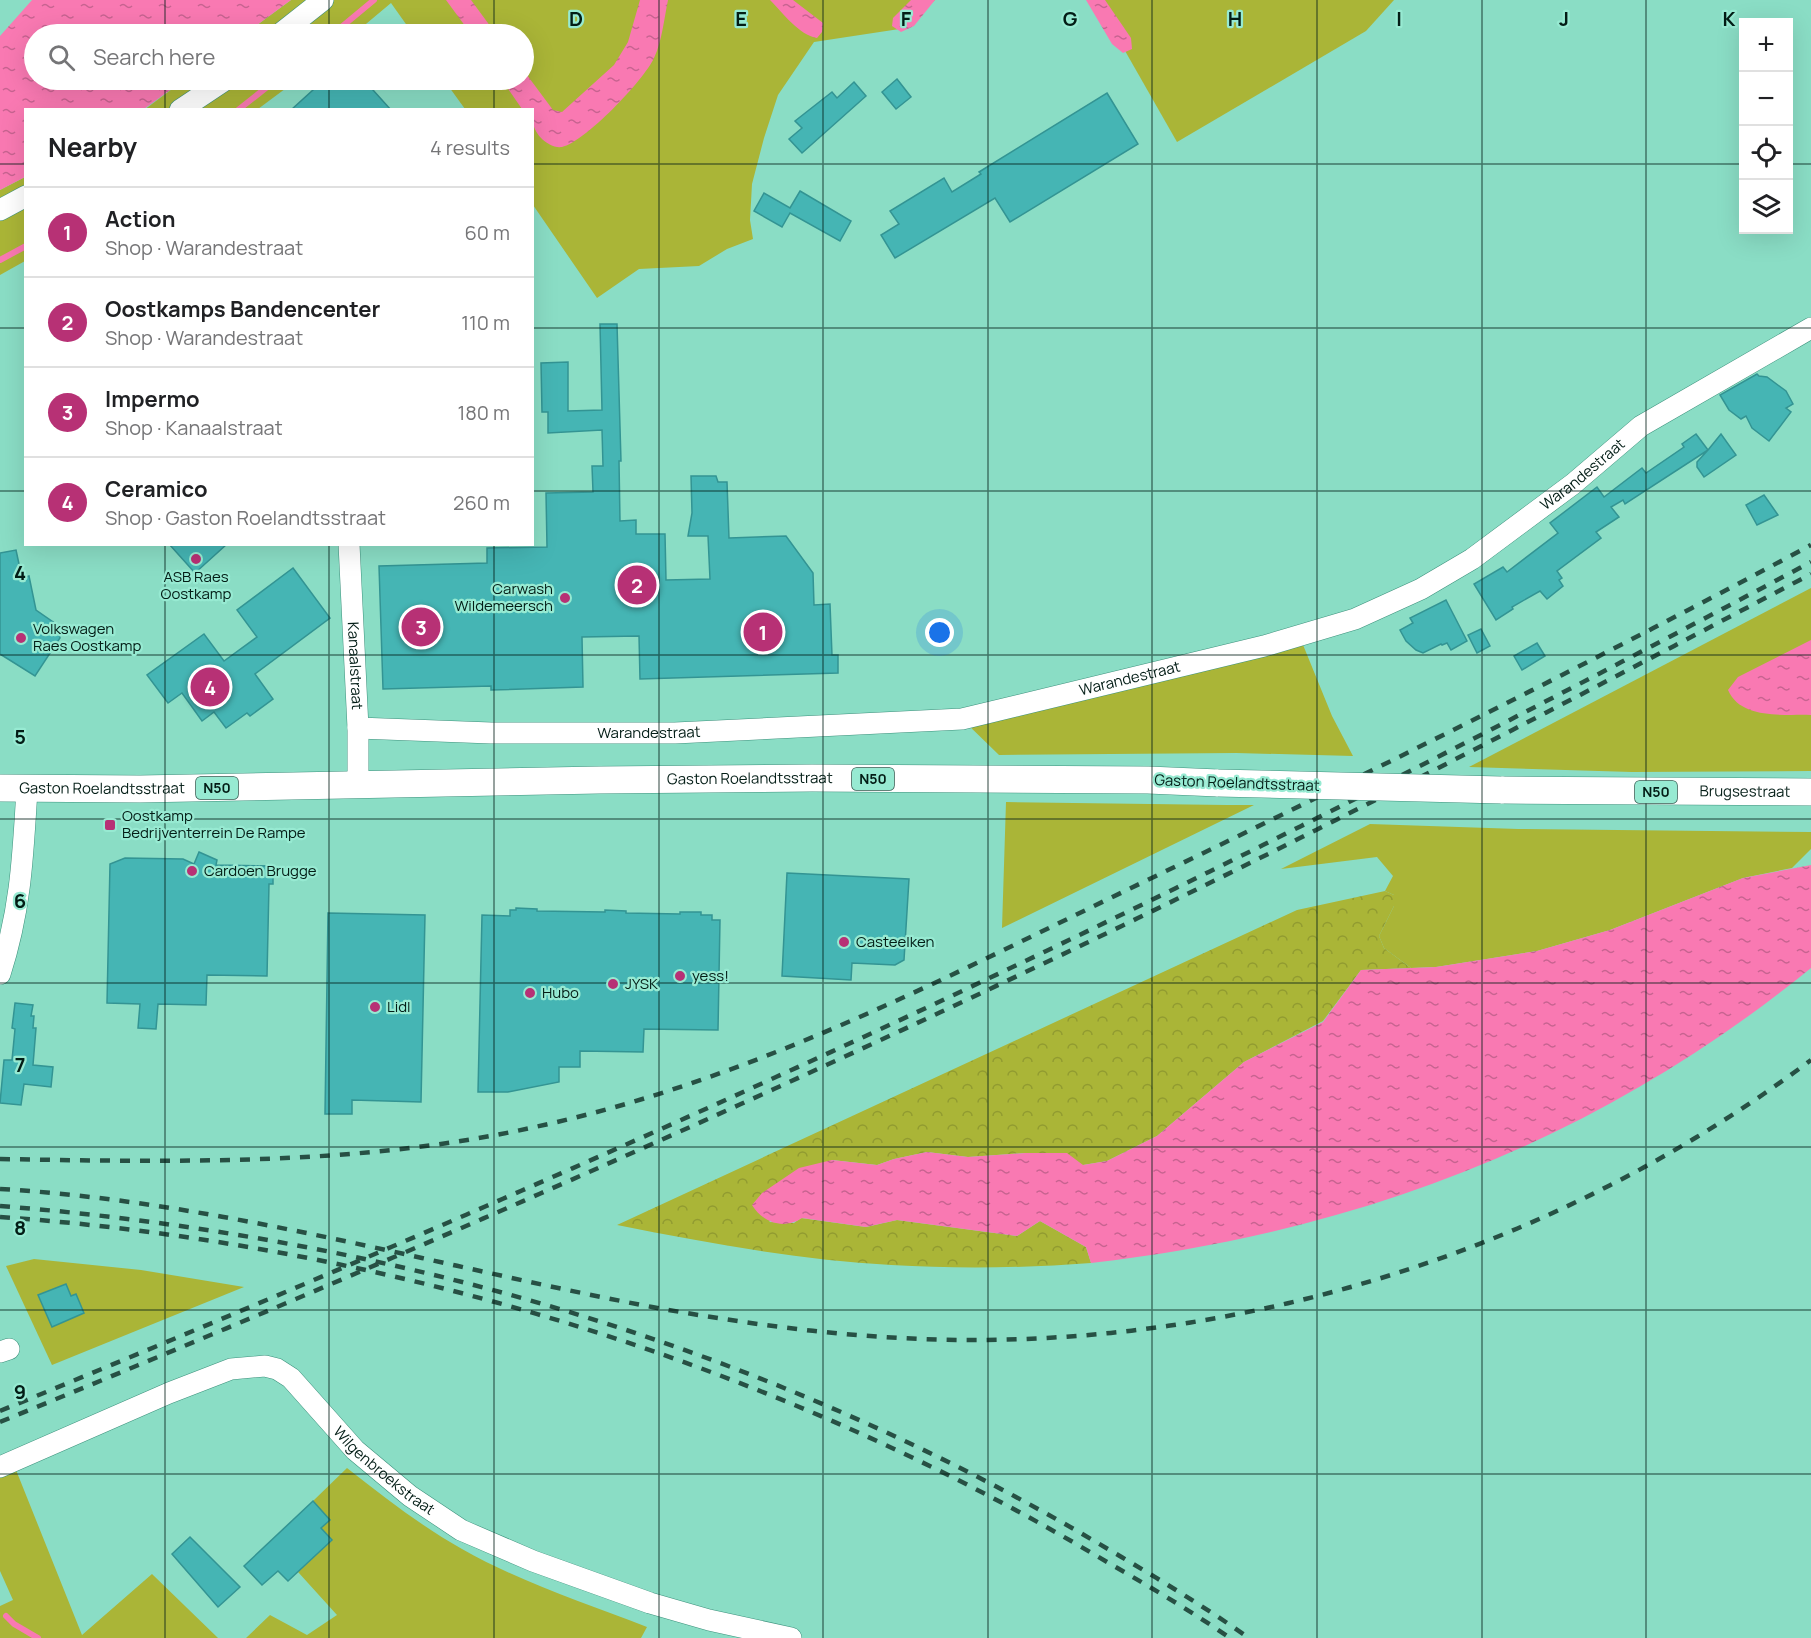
<!DOCTYPE html>
<html lang="en">
<head>
<meta charset="utf-8">
<style>
	body { margin:0; font-family:Manrope,sans-serif; background:#f2f2f2; color:#202124 }
	.controls { position:absolute; right:18px; top:18px; display:grid; overflow:hidden; border-radius:0px; box-shadow:0 6px 24px #0002 }
	.controls button { width:54px; height:54px; display:grid; place-items:center; padding:0; border:0; border-bottom:2px solid #e0e0e0; background:#fff; color:#202124; font:30px sans-serif }
	.you { position:absolute; left:940px; top:633px; width:21px; height:21px; margin:-15px; border:4px solid #fff; border-radius:50%; background:#1a73e8; box-shadow:0 0 0 9px #1a73e833 }
	.badge { display:grid; place-items:center; width:39px; height:39px; border-radius:50%; background:#b73175; color:#fff; font-size:20px; font-weight:700 }
	.pin { position:absolute; translate:-50% -50%; border:3px solid #fff; box-shadow:0 2px 6px #0006 }
	.list { margin:0; padding:0; list-style:none }
	h2 { display:flex; justify-content:space-between; align-items:center; height:78px; margin:0; padding:0 24px; font-size:26px }
	h2 small { font-size:20px; font-weight:400; color:#757577 }
	.list li { display:grid; grid-template-columns:39px 1fr auto; gap:18px; align-items:center; box-sizing:border-box; height:90px; padding:0 24px; border-top:2px solid #e0e0e0 }
	.list b { display:block; font-size:22px; white-space:nowrap }
	.list p { margin:0; font-size:20px; white-space:nowrap; color:#757577 }
	.list em { font-size:20px; font-style:normal; color:#757577 }
	.icon { flex:none; width:33px; height:33px; fill:none; stroke:currentColor; stroke-width:2; stroke-linecap:round; stroke-linejoin:round }
	.map { position:relative; flex:none; width:1811px; height:1638px; overflow:hidden }
	.search { position:absolute; background:#fff; box-shadow:0 6px 24px #0002; left:24px; top:24px; width:510px; height:66px; display:flex; align-items:center; gap:15px; box-sizing:border-box; padding:0 21px; border-radius:33px; color:#757577; font-size:22px }
	.panel { position:absolute; background:#fff; box-shadow:0 6px 24px #0002; left:24px; top:108px; width:510px; height:438px; border-radius:0px }
	.map>svg:first-child { display:block }
	.green { fill:#aab537 }
	.forest { fill:url(#forest-crowns) }
	.water { fill:url(#water-ripples) }
	.lines { fill:none; stroke-linecap:round; stroke-linejoin:round }
	.stream { stroke:#f979b2; stroke-width:6 }
	.building { fill:#45b5b4; stroke:#339493; stroke-width:1.5 }
	.minor-casing { stroke:#3c917c; stroke-width:22 }
	.major-casing { stroke:#3c917c; stroke-width:28 }
	.minor { stroke:#fff; stroke-width:21 }
	.major { stroke:#fff; stroke-width:27 }
	.rail { stroke:#275044; stroke-width:4.5; stroke-dasharray:10 10; stroke-linecap:butt }
	.major-bridge-casing { stroke:#3c917c; stroke-width:28; stroke-linecap:butt }
	.major-bridge { stroke:#fff; stroke-width:27 }
	.grid { fill:none; stroke:#031d16; stroke-width:1.5; stroke-opacity:0.55 }
	.poi-dot { fill:#b73175; stroke:#97ead2; stroke-width:2 }
	.labels { text-anchor:middle; stroke-width:4.5; stroke-linejoin:round; paint-order:stroke }
	.shield { fill:#97ead2; stroke:#2f5a4e; stroke-width:1.5 }
	.shield-label { font-size:14px; font-weight:bold; fill:#031d16 }
	.street-label { font-size:15px; fill:#031d16; stroke:#97ead2 }
	.poi-label { font-size:15px; fill:#031d16; stroke:#97ead2; text-anchor:start }
	.grid-label { font-size:20px; text-anchor:middle; font-weight:bold; fill:#031d16; stroke:#97ead2; stroke-width:4.5; stroke-linejoin:round; paint-order:stroke }
</style>
</head>
<body>
<div class="map">
<svg width="1811" height="1638" viewBox="0 0 1811 1638">
	<defs>
		<pattern id="forest-crowns" width="20" height="18" patternUnits="userSpaceOnUse" patternTransform="scale(1.5)"><rect width="20" height="18" fill="#aab537"/><path d="M2 6a3 3 0 1 1 6 0M12 15a3 3 0 1 1 6 0" fill="none" stroke="#919b30"/></pattern>
		<pattern id="water-ripples" width="26" height="14" patternUnits="userSpaceOnUse" patternTransform="scale(1.5)"><rect width="26" height="14" fill="#f979b2"/><path d="M2 4q2-2 4 0t4 0M15 11q2-2 4 0t4 0" fill="none" stroke="#c76390"/></pattern>
	</defs>
	<rect width="100%" height="100%" fill="#8addc5"/>
	<g class="green">
		<path d="M291 0H935L906 28 814 42 778 95 764 138 752 184 750 220 753 239 727 249 699 266 639 269 597 298 533 205 532 110 465 109 444 80H524V34H413L391 3 354 34H245Z"/>
		<path d="M1096 0H1394L1366 31 1177 142Z"/>
		<path d="M184 80H297L258 109 144 110Z"/>
		<path d="M25 177V261L0 275V190Z"/>
		<path d="M1811 588V771L1632 772 1469 767Z"/>
		<path d="M1299 635 1332 716 1353 756 1236 753 999 755 962 719Z"/>
		<path d="M1006 802 1227 805H1254L1002 928Z"/>
		<path d="M1370 824 1518 829 1811 832V849L1792 868 1743 878 1610 930 1537 951 1436 967 1411 968 1384 948 1379 936 1394 906V895L1385 891 1393 876 1377 857 1281 869Z"/>
		<path d="M34 1259 141 1270 244 1287 52 1365 6 1266Z"/>
		<path d="M347 1468C384 1497 421 1526 462 1549 520 1582 585 1603 647 1627L641 1638H246L270 1615 307 1635 337 1615 298 1572 332 1540 321 1528 313 1501Z"/>
		<path d="M16 1470 82 1635 152 1574 218 1638H0V1606L13 1600 0 1571V1476Z"/>
	</g>
	<path class="forest" d="M1385 891 1394 895V906L1379 936 1384 948 1411 968 1361 970 1323 1021 1244 1062 1157 1136 1107 1161 1083 1165 1025 1153 968 1157 927 1152 894 1159 877 1165 832 1160 769 1222 794 1223 801 1218 866 1227 897 1220 1017 1236 1040 1221 1086 1247 1091 1263C1025 1268 958 1269 891 1265 799 1260 707 1243 617 1225L1297 910Z"/>
	<g class="water">
		<path d="M32 0H291L245 34H34V80H184L144 109 26 110 25 177 0 190V36Z"/>
		<path d="M446 0H471L496 34H471Z"/>
		<path d="M640 0H668C664 19 662 41 654 58 644 80 585 142 562 147 554 148 548 144 542 139 533 130 532 122 532 110L522 109 502 80H524V71L553 110 562 112 614 65 628 42Z"/>
		<path d="M770 0H793L823 23 822 32 817 38C799 35 783 13 770 0Z"/>
		<path d="M911 0H935L914 26 901 32 892 26 893 18Z"/>
		<path d="M1086 0H1105L1131 38 1132 49 1123 53 1112 44Z"/>
		<path d="M1811 640V715C1784 714 1741 720 1728 690L1738 677Z"/>
		<path d="M1811 865V968C1600 1140 1360 1232 1091 1263L1086 1247 1040 1221 1017 1236 897 1220 866 1227 802 1218C784 1230 763 1223 752 1205L762 1193 799 1168 832 1160 877 1165 894 1159 927 1152 968 1157 1025 1153H1067L1083 1165 1107 1161 1157 1136 1244 1062 1323 1022 1361 970 1436 967 1537 951 1610 930 1743 878Z"/>
	</g>
	<g class="lines">
		<g class="stream">
			<path d="M333 34 374 0"/>
			<path d="M238 110 276 80"/>
			<path d="M0 260 26 246"/>
			<path d="M6 1616 14 1624 38 1638"/>
		</g>
	</g>
	<g class="building">
		<path d="M897 79 911 97 896 109 882 92Z"/>
		<path d="M324 80H364L391 110H291Z"/>
		<path d="M854 82 866 96 802 153 789 139 802 128 795 121 832 92 837 98Z"/>
		<path d="M1107 93 1138 144 1010 222 995 198 895 258 881 235 899 224 890 211 944 178 952 192 981 174 979 172Z"/>
		<path d="M800 191 851 221 840 241 790 213 782 227 754 211 764 193 790 208Z"/>
		<path d="M600 324H617L621 461H619L620 521 636 520V534H665L666 580 710 579 708 536H688L692 513 691 476H716L718 482H727L729 538 786 536 813 573 814 605 830 604 832 655H838V673L640 679 639 636 582 637 583 687 491 690V686L383 689 379 566 487 563V548L547 547 546 493 593 492 592 466H603L602 430 548 433V412H542L541 363 568 362V411L602 410Z"/>
		<path d="M1757 374 1759 376 1767 377 1786 391 1793 404 1786 408 1791 412 1769 441 1752 428 1746 416 1741 419 1729 410 1720 395Z"/>
		<path d="M1696 434 1708 450 1721 434 1736 455 1704 477 1697 467V462L1708 450 1625 504 1623 500 1611 507 1619 517 1596 532 1601 538 1557 571 1562 578 1559 580 1563 586 1547 599 1540 591 1512 607 1513 609 1496 620 1474 584 1503 567 1507 572 1558 533 1550 523 1597 487 1604 497 1642 468 1646 473 1684 447 1682 444Z"/>
		<path d="M1764 495 1778 515 1757 525 1746 505Z"/>
		<path d="M169 544H227L195 573Z"/>
		<path d="M16 550 22 578 29 576 36 610 56 624 60 638 35 676 0 654V553Z"/>
		<path d="M293 568 330 618 255 674 273 699 250 716 247 713 226 728 214 712 202 721 182 693 168 703 147 675 204 634 224 661 257 637 237 610Z"/>
		<path d="M1446 600 1467 641 1451 650 1447 643 1442 645 1441 644 1423 653 1416 650 1406 641 1400 630 1413 623 1410 618Z"/>
		<path d="M1481 629 1490 646 1477 653 1468 635Z"/>
		<path d="M1537 643 1545 656 1522 670 1514 656Z"/>
		<path d="M199 852 217 860 216 865 273 866V884H269L267 976 207 975 206 1005 158 1004 156 1029 138 1028 140 1004 107 1003 110 864 125 858 183 859 194 864Z"/>
		<path d="M787 873 909 879 904 960 895 965 852 963 851 980 782 976Z"/>
		<path d="M516 908 537 909V911L605 912V910L626 911V913L680 914V912H701V915H712V920H720L718 1030 644 1029 643 1052 580 1051V1067H559V1082L508 1092H478L482 915 510 916V910H516Z"/>
		<path d="M328 913 425 915 421 1102 352 1100V1114H325Z"/>
		<path d="M15 1003 33 1005 31 1016H34L33 1028H36L33 1065 53 1067 51 1087 24 1084 21 1105 0 1103 4 1060H12L15 1029 12 1028Z"/>
		<path d="M66 1284 71 1296 76 1294 84 1313 52 1327 38 1295Z"/>
		<path d="M313 1501 330 1520 321 1528 332 1540 288 1581 278 1571 262 1585 244 1566Z"/>
		<path d="M190 1537 240 1587 218 1607 172 1554Z"/>
	</g>
	<g class="lines">
		<defs>
			<g id="minor">
				<path d="M280 34 323 0"/>
				<path d="M180 110 225 80"/>
				<path d="M0 210 26 196"/>
				<path id="s1" d="M349 544 358 728V785"/>
				<path id="s2" d="M358 728 491 733H675L962 719 1264 646 1355 619 1421 589 1472 559 1573 484 1641 426 1811 328"/>
				<path d="M0 974C21 909 23 855 27 789"/>
				<path d="M0 1352 9 1349"/>
				<path id="s3" d="M0 1467 169 1393 231 1369 265 1366 277 1369 291 1378 355 1450 410 1496 461 1530 533 1561 650 1603 709 1620 791 1638"/>
			</g>
			<g id="major">
				<path id="s4" d="M0 788 140 789 599 780 812 778 1148 780 1218 783"/>
				<path id="s5" d="M1501 790 1811 792"/>
			</g>
		</defs>
		<use href="#minor" class="minor-casing"/>
		<use href="#major" class="major-casing"/>
		<use href="#minor" class="minor"/>
		<use href="#major" class="major"/>
		<g class="rail">
			<path d="M0 1159C179 1162 359 1166 535 1127 748 1081 937 982 1131 888 1359 778 1587 665 1811 545"/>
			<path d="M0 1189C222 1202 435 1266 652 1307 758 1326 864 1340 972 1340 1272 1340 1571 1240 1811 1060"/>
			<path d="M0 1206C379 1236 741 1339 1072 1528 1132 1563 1192 1598 1249 1638"/>
			<path d="M0 1217C374 1243 754 1357 1078 1545 1129 1575 1181 1604 1230 1638"/>
			<path d="M0 1411C260 1304 520 1194 776 1077 1127 918 1471 743 1811 562"/>
			<path d="M0 1422C363 1274 723 1117 1076 948 1324 829 1568 702 1811 574"/>
		</g>
		<defs>
			<path id="major-bridge" d="M1218 783 1501 790"/>
		</defs>
		<use href="#major-bridge" class="major-bridge-casing"/>
		<use href="#major-bridge" class="major-bridge"/>
	</g>
	<path class="grid" d="M165 0V34M329 0V34M494 0V34M659 0V1638M823 0V1638M988 0V1638M1152 0V1638M1317 0V1638M1482 0V1638M1646 0V1638M165 80V110M329 80V110M494 80V110M0 164H26M532 164H1744M1788 164H1811M0 328H26M532 328H1811M0 491H26M532 491H1811M165 544V1638M329 544V1638M494 544V1638M0 655H1811M0 819H1811M0 983H1811M0 1147H1811M0 1310H1811M0 1474H1811"/>
	<g class="poi-dot">
		<circle cx="196" cy="559" r="6"/>
		<circle cx="565" cy="598" r="6"/>
		<circle cx="21" cy="638" r="6"/>
		<rect x="104" y="819" width="12" height="12" rx="3"/>
		<circle cx="192" cy="871" r="6"/>
		<circle cx="844" cy="942" r="6"/>
		<circle cx="680" cy="976" r="6"/>
		<circle cx="613" cy="984" r="6"/>
		<circle cx="530" cy="993" r="6"/>
		<circle cx="375" cy="1007" r="6"/>
	</g>
	<g class="labels">
		<g class="shield">
			<rect x="852" y="768" width="42" height="22" rx="4.5"/>
			<rect x="196" y="777" width="42" height="22" rx="4.5"/>
			<rect x="1635" y="781" width="42" height="22" rx="4.5"/>
		</g>
		<g class="shield-label">
			<text x="873" y="784">N50</text>
			<text x="217" y="793">N50</text>
			<text x="1656" y="797">N50</text>
		</g>
		<g class="street-label">
			<text dy="5" stroke="none"><textPath href="#s2" startOffset="1281">Warandestraat</textPath></text>
			<text dy="5" stroke="none"><textPath href="#s1" startOffset="122">Kanaalstraat</textPath></text>
			<text dy="5" stroke="none"><textPath href="#s2" startOffset="777">Warandestraat</textPath></text>
			<text dy="5" stroke="none"><textPath href="#s2" startOffset="291">Warandestraat</textPath></text>
			<text dy="5" stroke="none"><textPath href="#s4" startOffset="750">Gaston Roelandtsstraat</textPath></text>
			<text transform="translate(1237 783) rotate(2)" y="5">Gaston Roelandtsstraat</text>
			<text dy="5" stroke="none"><textPath href="#s4" startOffset="102">Gaston Roelandtsstraat</textPath></text>
			<text dy="5" stroke="none"><textPath href="#s5" startOffset="244">Brugsestraat</textPath></text>
			<text dy="5" stroke="none"><textPath href="#s3" startOffset="446">Wilgenbroekstraat</textPath></text>
		</g>
		<g class="poi-label">
			<text x="196" y="582" text-anchor="middle">ASB Raes<tspan x="196" dy="17">Oostkamp</tspan></text>
			<text x="553" y="594" text-anchor="end">Carwash<tspan x="553" dy="17">Wildemeersch</tspan></text>
			<text x="33" y="634">Volkswagen<tspan x="33" dy="17">Raes Oostkamp</tspan></text>
			<text x="122" y="821">Oostkamp<tspan x="122" dy="17">Bedrijventerrein De Rampe</tspan></text>
			<text x="204" y="876">Cardoen Brugge</text>
			<text x="856" y="947">Casteelken</text>
			<text x="692" y="981">yess!</text>
			<text x="625" y="989">JYSK</text>
			<text x="542" y="998">Hubo</text>
			<text x="387" y="1012">Lidl</text>
		</g>
	</g>
	<g class="grid-label">
		<text x="576" y="26">D</text>
		<text x="741" y="26">E</text>
		<text x="906" y="26">F</text>
		<text x="1070" y="26">G</text>
		<text x="1235" y="26">H</text>
		<text x="1399" y="26">I</text>
		<text x="1564" y="26">J</text>
		<text x="1729" y="26">K</text>
		<text x="20" y="580">4</text>
		<text x="20" y="744">5</text>
		<text x="20" y="908">6</text>
		<text x="20" y="1072">7</text>
		<text x="20" y="1235">8</text>
		<text x="20" y="1399">9</text>
	</g>
</svg>
<div class="controls">
<button>+</button>
<button>−</button>
<button><svg class="icon" aria-label="locate" viewBox="0 0 24 24"><circle cx="12" cy="12" r="6"/><path d="M12 2v4M12 18v4M2 12h4M18 12h4"/></svg></button>
<button><svg class="icon" aria-label="layers" viewBox="0 0 24 24"><path d="M12 4l9 5-9 5-9-5zM3 14l9 5 9-5"/></svg></button>
</div>
<div class="you"></div>
<div class="pin badge" style="left:763px;top:632px">1</div>
<div class="pin badge" style="left:637px;top:585px">2</div>
<div class="pin badge" style="left:421px;top:627px">3</div>
<div class="pin badge" style="left:210px;top:687px">4</div>
<div class="search"><svg class="icon" aria-label="search" viewBox="0 0 24 24"><circle cx="10" cy="10" r="6"/><path d="M15 15l6 6"/></svg>Search here</div>
<section class="panel">
<h2>Nearby<small>4 results</small></h2>
<ul class="list">
<li><span class="badge">1</span><div><b>Action</b><p>Shop · Warandestraat</p></div><em>60 m</em></li>
<li><span class="badge">2</span><div><b>Oostkamps Bandencenter</b><p>Shop · Warandestraat</p></div><em>110 m</em></li>
<li><span class="badge">3</span><div><b>Impermo</b><p>Shop · Kanaalstraat</p></div><em>180 m</em></li>
<li><span class="badge">4</span><div><b>Ceramico</b><p>Shop · Gaston Roelandtsstraat</p></div><em>260 m</em></li>
</ul>
</section>
</div>
</body>
</html>
